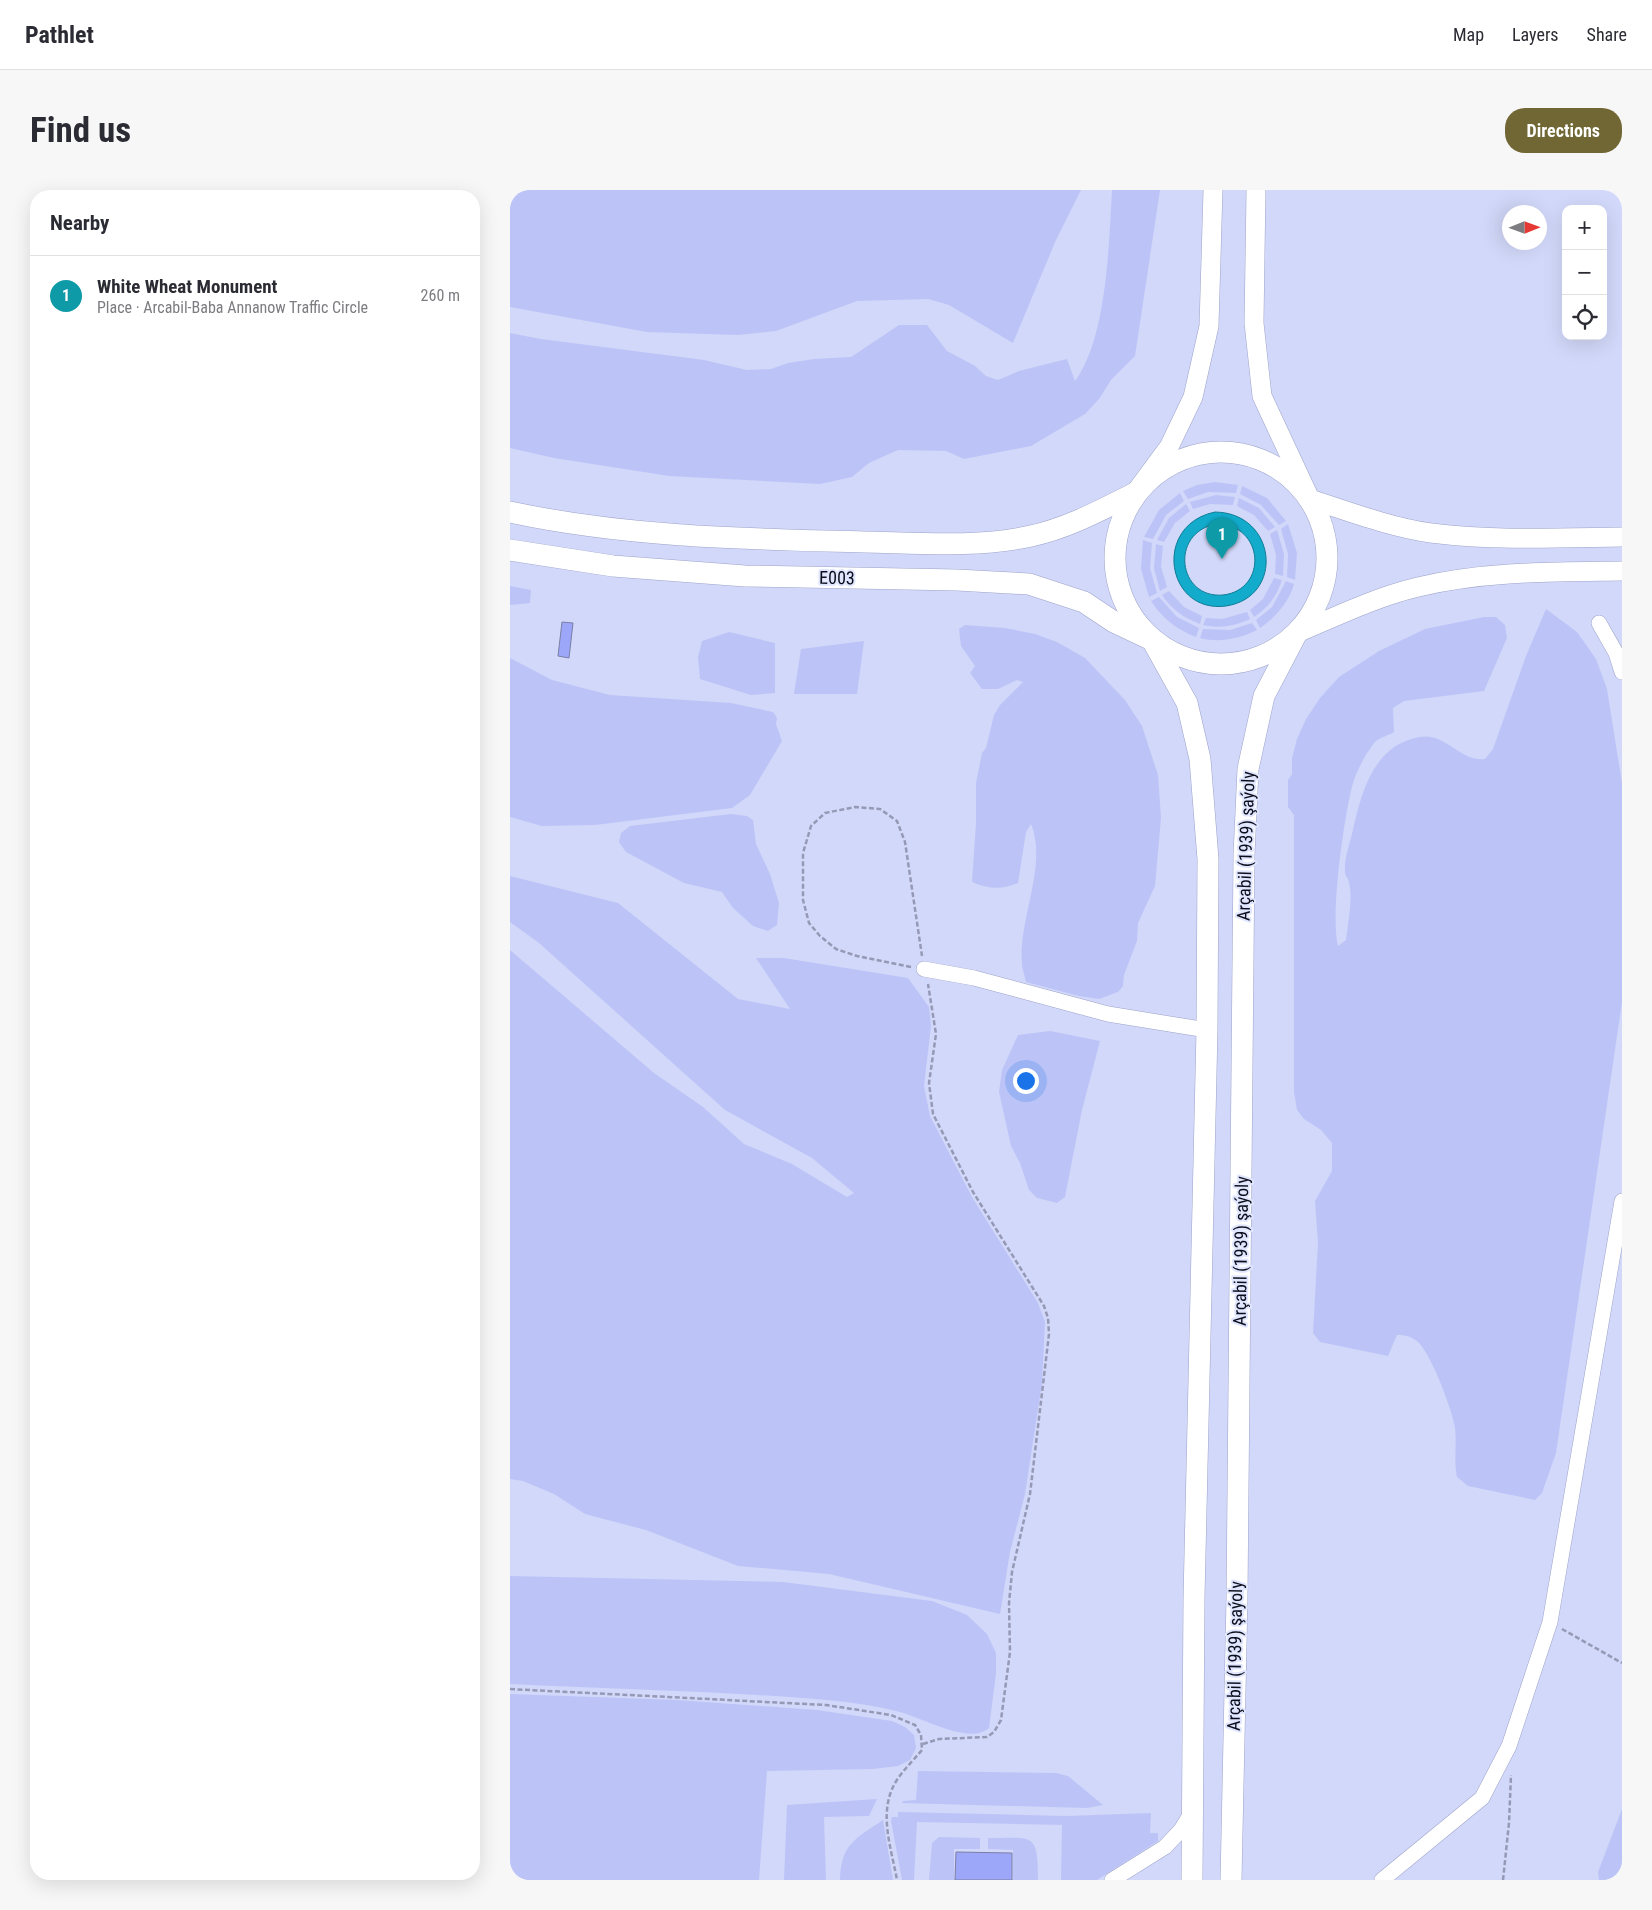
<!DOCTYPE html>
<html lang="en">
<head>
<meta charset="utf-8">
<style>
	body { margin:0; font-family:"Roboto Condensed",sans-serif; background:#f7f7f7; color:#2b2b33 }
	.controls { position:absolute; right:15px; top:15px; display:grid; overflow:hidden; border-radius:10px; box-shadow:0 5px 20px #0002 }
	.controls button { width:45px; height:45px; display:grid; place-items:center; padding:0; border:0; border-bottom:1px solid #e1e1e2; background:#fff; color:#2b2b33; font:25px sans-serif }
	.compass { position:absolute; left:992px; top:15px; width:45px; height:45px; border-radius:50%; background:#fff; box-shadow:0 5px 20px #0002; rotate:89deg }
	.you { position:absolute; left:515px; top:890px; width:18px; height:18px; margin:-12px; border:4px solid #fff; border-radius:50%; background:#1a73e8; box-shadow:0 0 0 8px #1a73e833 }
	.badge { display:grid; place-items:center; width:32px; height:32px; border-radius:50%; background:#716734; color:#fff; font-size:16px; font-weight:700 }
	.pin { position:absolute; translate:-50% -41px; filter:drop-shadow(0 1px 2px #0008) }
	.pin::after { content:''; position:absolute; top:26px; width:18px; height:15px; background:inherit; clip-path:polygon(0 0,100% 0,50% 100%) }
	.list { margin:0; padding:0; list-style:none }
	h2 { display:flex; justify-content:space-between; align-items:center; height:65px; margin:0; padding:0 20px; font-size:21px }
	h2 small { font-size:16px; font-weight:400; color:#7c7c81 }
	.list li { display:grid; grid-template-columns:32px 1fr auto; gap:15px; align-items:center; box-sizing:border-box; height:80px; padding:0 20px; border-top:1px solid #e1e1e2 }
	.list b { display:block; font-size:19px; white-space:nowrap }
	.list p { margin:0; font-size:16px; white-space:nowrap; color:#7c7c81 }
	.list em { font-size:16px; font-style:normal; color:#7c7c81 }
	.icon { flex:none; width:28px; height:28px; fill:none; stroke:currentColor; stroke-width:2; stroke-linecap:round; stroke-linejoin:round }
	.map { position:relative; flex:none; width:1112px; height:1690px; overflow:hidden; border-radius:20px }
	header { display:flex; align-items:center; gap:30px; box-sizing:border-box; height:70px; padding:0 25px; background:#fff; border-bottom:1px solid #e1e1e2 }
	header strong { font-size:24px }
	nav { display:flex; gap:28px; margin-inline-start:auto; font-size:18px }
	.intro { display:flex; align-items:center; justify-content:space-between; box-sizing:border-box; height:120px; padding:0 30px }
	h1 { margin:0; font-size:35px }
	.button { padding:12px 22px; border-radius:20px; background:#716734; color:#fff; font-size:18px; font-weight:700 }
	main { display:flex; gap:30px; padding:0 30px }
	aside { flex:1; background:#fff; border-radius:20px; box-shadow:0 5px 20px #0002 }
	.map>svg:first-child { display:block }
	.green { fill:#bcc4f7 }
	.water { fill:#12abcb; stroke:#107c96; fill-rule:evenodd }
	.building { fill:#9da7fa; stroke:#7a7fa5 }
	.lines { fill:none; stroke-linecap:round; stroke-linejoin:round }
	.minor-casing { stroke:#9da3ca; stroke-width:16 }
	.major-casing { stroke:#9da3ca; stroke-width:20 }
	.highway-casing { stroke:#9da3ca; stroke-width:22 }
	.path { stroke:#9599b5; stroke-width:2.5; stroke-dasharray:5 2.5; stroke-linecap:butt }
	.minor { stroke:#fff; stroke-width:15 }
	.major { stroke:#fff; stroke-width:19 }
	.highway { stroke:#fff; stroke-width:21 }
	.labels { text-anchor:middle; stroke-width:4; stroke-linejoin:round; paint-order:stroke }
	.street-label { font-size:18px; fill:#0c0d1b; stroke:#e1e6ff }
</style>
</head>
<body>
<header>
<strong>Pathlet</strong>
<nav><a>Map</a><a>Layers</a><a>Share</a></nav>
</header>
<div class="intro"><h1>Find us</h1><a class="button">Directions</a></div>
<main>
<aside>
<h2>Nearby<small></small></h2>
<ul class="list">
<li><span class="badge" style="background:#0f9aa8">1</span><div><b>White Wheat Monument</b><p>Place · Arcabil-Baba Annanow Traffic Circle</p></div><em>260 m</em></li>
</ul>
</aside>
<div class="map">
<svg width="1112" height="1690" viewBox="0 0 1112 1690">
	<rect width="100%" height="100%" fill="#d2d8f9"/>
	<g class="green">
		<path d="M0 0H571L546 50 503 153 439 115 418 109 347 111 266 141 228 145 137 142 0 117Z"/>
		<path d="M602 0H650L625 166 601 190 589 209 575 224 521 256 454 269 436 261 388 260 359 273 342 287 310 294 159 286 44 268 0 258V143L31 149 194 170 237 180 261 179 278 173 304 169 341 167 389 135H417L437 161 465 176 476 186 488 190 509 181 557 169 565 191C597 148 599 53 602 0Z"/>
		<path d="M705 292 728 295 726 303 698 302 678 309 673 301 687 295Z"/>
		<path d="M732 296 757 308 776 331 769 335 751 315 730 304Z"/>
		<path d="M670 303 674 311 656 325 643 349 634 347 649 320Z"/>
		<path d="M706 305 725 307 723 315 700 314 683 319 680 312Z"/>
		<path d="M729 308 749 318 765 337 758 341 744 325 727 316Z"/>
		<path d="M676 314 680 321 665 333 654 352 647 350 659 328Z"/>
		<path d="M778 334 787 363 785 390 777 387 778 364 771 339Z"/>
		<path d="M767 340 774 364 773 386 765 384 766 365 760 344Z"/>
		<path d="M633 350 642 353 640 378 647 403 639 407 631 379Z"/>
		<path d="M646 354 653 356 651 377 657 397 650 401 644 378Z"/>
		<path d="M764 388 772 390C767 406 758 418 744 427L740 420 753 409Z"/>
		<path d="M776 391 784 394C779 412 766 427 750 438L746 430 762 417Z"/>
		<path d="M0 396 21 400 20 413 0 415Z"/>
		<path d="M659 401 674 417 692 426 690 434C674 428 661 419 652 405Z"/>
		<path d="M649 407 667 427 689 438 686 447C667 440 652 428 641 411Z"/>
		<path d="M1036 419 1067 442 1086 469 1097 499 1112 593V812L1046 1263 1032 1303 1025 1310 958 1296 947 1287C943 1269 948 1250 944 1233 940 1215 921 1164 908 1152 901 1146 895 1145 887 1145L878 1166 810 1152 803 1143 808 1053 805 1011 822 981V953L811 940 794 929 787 920 784 902V625L778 617V590L782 584V568L787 549 796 529 810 508 829 487 869 461 915 439 974 427H986L995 435 997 448 974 501 894 511 883 518 884 542C879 545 869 548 865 552 856 563 847 580 843 593 834 626 820 725 828 756L836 750C838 734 843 707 839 693 839 689 835 686 835 682 834 671 839 655 842 644 851 604 862 556 909 547 936 542 950 572 975 569L983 559 1016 466Z"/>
		<path d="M737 422 740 429C725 436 710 439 693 435L696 428 712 429Z"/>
		<path d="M742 433 747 440C729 449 709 453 690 448L693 439 720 440Z"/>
		<path d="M455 435 495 438 525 444 547 452 575 468 615 510 632 536 648 585 651 628 645 696 628 733 627 751 614 785 613 796 608 802 589 809 569 806 516 792C515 786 512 779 512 773 508 730 538 675 521 634L516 642 508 693C492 700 478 699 462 692L466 633V593L472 563 476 558 484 525 490 515 513 492 507 490 488 499H472L460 483 465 476 451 456 449 439Z"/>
		<path d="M219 442 265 453V503L241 505 190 489 188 467 192 451Z"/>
		<path d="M354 451 347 504H284L291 459Z"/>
		<path d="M0 468 42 490 100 505 221 513 263 522 267 528 266 534 272 551 240 605 222 618 85 635 32 636 0 627Z"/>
		<path d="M221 624 237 626 243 630 246 654 260 684 269 713 267 735 258 741 243 736 223 718 212 702 174 693 116 662 109 652 111 643 120 636Z"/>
		<path d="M0 686 108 713 228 809 280 819 246 768H274L398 788 419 817 421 836 414 896 420 926 462 1007 528 1113 535 1132 532 1193 515 1304 500 1362 490 1424 319 1384 228 1376 136 1340 75 1324 44 1304 13 1291 0 1289V760L144 883 193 917 234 954 282 974 337 1007 344 1003 302 968 215 920 29 753 0 732Z"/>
		<path d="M540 841 590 851 572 920 555 1007 547 1013 527 1008 519 1000 510 973 501 956 489 902 492 880 508 845Z"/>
		<path d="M0 1386 273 1392 422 1411 457 1425 477 1444 486 1463V1484L479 1538C459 1556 410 1526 386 1521 341 1510 293 1508 247 1505 165 1500 82 1498 0 1494Z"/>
		<path d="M0 1504 167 1510 307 1520 382 1531 395 1537 404 1545 406 1558 400 1570 388 1576 363 1579 257 1581 249 1690H0Z"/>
		<path d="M408 1581 546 1583 558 1586 593 1615 577 1618 392 1613 393 1611 406 1610Z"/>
		<path d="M367 1609 359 1626 314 1627 316 1690H274L277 1615Z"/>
		<path d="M1112 1619V1690H1089L1088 1682Z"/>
		<path d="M388 1622 556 1626 641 1623 640 1643H648V1651L587 1690H551L552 1635 407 1632 404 1690H392L381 1631 382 1627H388Z"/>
		<path d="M373 1630 383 1690H330C331 1654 345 1649 373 1630Z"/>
		<path d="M429 1647 470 1648V1659H444V1690H419L422 1653Z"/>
		<path d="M478 1648C523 1648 528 1641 528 1690H503V1660L478 1659Z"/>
	</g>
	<path class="water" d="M705 322C767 323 775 407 716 416 656 424 642 335 705 322ZM706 334C755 334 758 400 713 405 668 409 659 343 706 334Z"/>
	<g class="building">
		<path d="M52 432 63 433 59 468 48 466Z"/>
		<path d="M446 1662 502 1663V1690H445Z"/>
	</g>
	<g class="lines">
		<defs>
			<g id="minor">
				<path d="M1089 433 1106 463 1112 482"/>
				<path d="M414 779 464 788 598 824 697 840"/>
				<path d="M602 1690 655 1657 671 1640 682 1622"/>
				<path d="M872 1690 972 1608 999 1556 1040 1432 1112 1011"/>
			</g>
			<g id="major">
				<path d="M746 0 744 133 752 206 800 309C840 322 880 337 921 343 984 351 1049 348 1112 347"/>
				<path d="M625 303 659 257 683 207 699 136 703 0"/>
				<path d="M787 443C827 426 866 407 908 397 975 381 1044 382 1112 381"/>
			</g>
			<g id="highway">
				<circle cx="711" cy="368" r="106"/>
				<path d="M0 322C116 347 236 349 354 352 407 353 469 358 521 346 558 338 591 320 625 303"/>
				<path d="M0 360 103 376 235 386 447 390 519 394 574 412 604 432 642 450 677 513 690 569 698 669 697 840 684 1408 682 1690"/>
				<path d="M721 1690 727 1407 734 665 738 579 754 506 787 443"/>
			</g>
		</defs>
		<use href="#minor" class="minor-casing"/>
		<use href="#major" class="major-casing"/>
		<use href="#highway" class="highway-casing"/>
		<g class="path">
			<path d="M401 777 347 766 326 759 310 746 299 733 293 710V663L301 636 315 623 345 617 370 619 387 631 395 652 412 766"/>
			<path d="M1052 1439 1112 1473"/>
			<path d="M0 1499 316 1515 381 1525 405 1535 411 1545 412 1560C402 1572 389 1584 383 1597 369 1626 382 1661 387 1690"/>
			<path d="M413 1554 429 1549 477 1547 484 1542 491 1530 500 1462 499 1413 502 1382 520 1304 539 1144 538 1128 534 1116 463 1002 423 924 419 893 426 844 418 794"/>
			<path d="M993 1690 999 1633 1001 1585"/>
		</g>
		<use href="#minor" class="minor"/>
		<use href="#major" class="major"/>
		<use href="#highway" class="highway"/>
	</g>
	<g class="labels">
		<g class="street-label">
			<text transform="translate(327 388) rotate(1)" y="6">E003</text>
			<text transform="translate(736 656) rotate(-88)" y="6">Arçabil (1939) şaýoly</text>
			<text transform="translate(731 1061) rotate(-89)" y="6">Arçabil (1939) şaýoly</text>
			<text transform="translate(725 1466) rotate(-89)" y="6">Arçabil (1939) şaýoly</text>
		</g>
	</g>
</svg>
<div class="controls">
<button>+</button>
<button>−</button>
<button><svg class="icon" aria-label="locate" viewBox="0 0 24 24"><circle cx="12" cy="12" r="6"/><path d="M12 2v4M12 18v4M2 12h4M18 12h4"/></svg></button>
</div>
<svg class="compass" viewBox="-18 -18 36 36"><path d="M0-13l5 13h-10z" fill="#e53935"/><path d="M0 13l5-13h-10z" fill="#7c7c81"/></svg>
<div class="you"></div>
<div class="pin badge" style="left:712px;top:369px;background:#0f9aa8">1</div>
</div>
</main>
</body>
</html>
